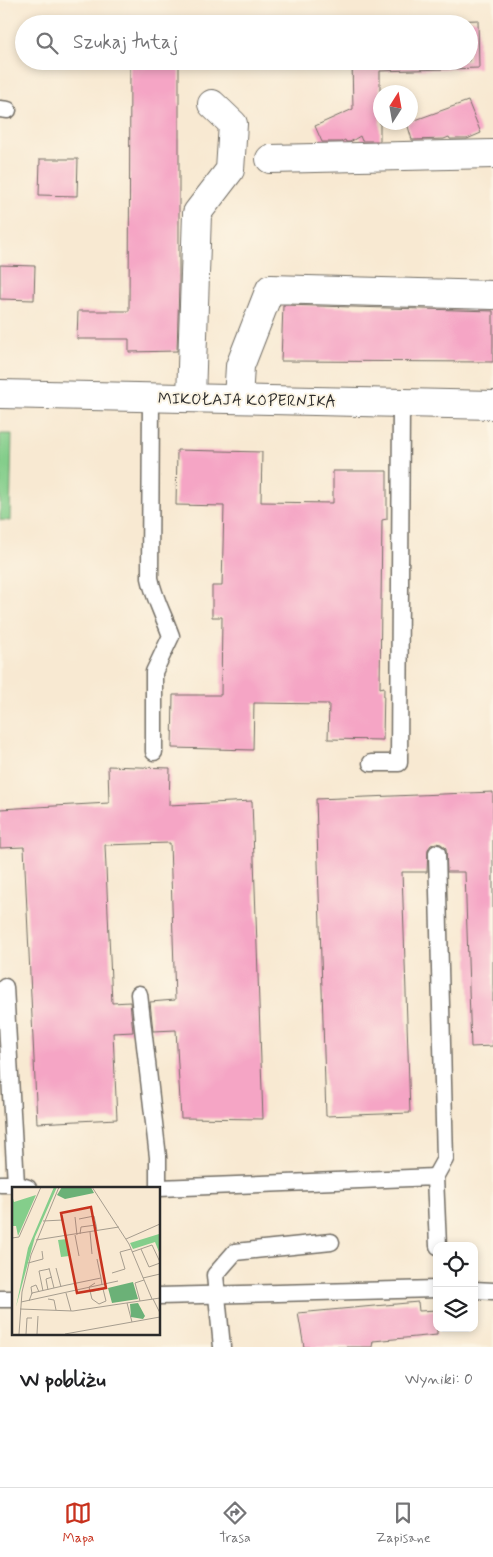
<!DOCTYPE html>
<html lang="pl">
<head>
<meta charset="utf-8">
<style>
	body { margin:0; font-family:Mynerve,sans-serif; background:#f6f6f6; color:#202124 }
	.controls { position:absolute; right:15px; bottom:15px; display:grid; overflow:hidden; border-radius:10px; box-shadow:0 2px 8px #0003 }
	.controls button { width:45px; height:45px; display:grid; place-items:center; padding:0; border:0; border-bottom:1px solid #e0e0e0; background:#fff; color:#202124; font:25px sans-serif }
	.compass { position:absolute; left:373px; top:85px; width:45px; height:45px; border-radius:50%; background:#fff; box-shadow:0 2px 8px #0003; rotate:11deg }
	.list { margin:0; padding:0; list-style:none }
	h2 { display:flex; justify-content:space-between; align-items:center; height:65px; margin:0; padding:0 20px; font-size:21px }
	h2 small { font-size:16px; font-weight:400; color:#757577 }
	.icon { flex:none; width:28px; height:28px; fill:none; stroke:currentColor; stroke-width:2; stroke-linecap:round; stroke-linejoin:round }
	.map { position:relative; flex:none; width:493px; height:1347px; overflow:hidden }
	.search { position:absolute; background:#fff; box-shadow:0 2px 8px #0003; left:15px; right:15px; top:15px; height:55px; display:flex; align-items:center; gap:12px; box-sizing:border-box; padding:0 18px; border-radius:28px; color:#757577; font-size:19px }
	.sheet { height:140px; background:#fff }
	nav { display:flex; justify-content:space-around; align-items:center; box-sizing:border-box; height:70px; border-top:1px solid #e0e0e0; background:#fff; font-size:14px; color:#757577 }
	nav a { display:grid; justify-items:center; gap:2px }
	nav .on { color:#c8321e }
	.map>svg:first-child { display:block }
	.green { fill:#84ce8b; stroke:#587c5b }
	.building { fill:#f5a5c5 }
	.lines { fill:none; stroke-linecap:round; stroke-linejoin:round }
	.service-casing { stroke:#736e65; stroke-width:19 }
	.minor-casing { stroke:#736e65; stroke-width:30 }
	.service { stroke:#fff; stroke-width:16 }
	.minor { stroke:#fff; stroke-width:28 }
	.labels { text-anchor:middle; stroke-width:4; stroke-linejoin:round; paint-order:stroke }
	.street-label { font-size:16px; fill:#2b2b2b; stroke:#fcf5e5 }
	.inset-road { fill:none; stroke:#a69d8f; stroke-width:1 }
	.view { fill:#c8321e; fill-opacity:0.15; stroke:#c8321e; stroke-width:2.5 }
	.inset-edge { fill:none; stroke:#2b2b2b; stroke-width:2.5 }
</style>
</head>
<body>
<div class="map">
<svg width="493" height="1347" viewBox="0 0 493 1347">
	<rect width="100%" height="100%" fill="#fcf5e5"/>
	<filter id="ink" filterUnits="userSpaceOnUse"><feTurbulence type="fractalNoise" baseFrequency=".02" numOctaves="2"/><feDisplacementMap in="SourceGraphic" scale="10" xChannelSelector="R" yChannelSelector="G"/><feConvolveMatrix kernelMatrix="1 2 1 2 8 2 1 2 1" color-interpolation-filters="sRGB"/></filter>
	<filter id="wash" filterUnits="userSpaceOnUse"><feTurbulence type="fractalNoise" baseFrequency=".0096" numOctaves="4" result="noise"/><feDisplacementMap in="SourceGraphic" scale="20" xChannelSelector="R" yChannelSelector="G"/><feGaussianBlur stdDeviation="1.12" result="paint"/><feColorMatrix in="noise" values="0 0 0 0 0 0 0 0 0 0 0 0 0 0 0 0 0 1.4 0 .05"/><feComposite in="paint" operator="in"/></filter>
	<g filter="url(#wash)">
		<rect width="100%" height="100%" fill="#f8e9d2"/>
		<path class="green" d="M0 434H12L10 521 0 520Z"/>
		<g id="blocks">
			<g class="building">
				<path d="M478 20 479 68 380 71V141H362L360 136 350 142H346L345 140 341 142H322L315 126 353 109 352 61H469V24H375Z"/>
				<path d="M115 61H179V284L177 351 129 352V339H77L78 311H129L130 62Z"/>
				<path d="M468 101 481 133 467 139H450L449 137 444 139 412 140 407 123Z"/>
				<path d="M40 159H78L77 196 39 195Z"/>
				<path d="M0 265 35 266 34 300 0 299Z"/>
				<path d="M283 305 493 311V362L281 361Z"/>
				<path d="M177 450 262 452 261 502 333 503V471H387V519L382 520 380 688 384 687 383 740 328 739 329 704 254 703 253 750 172 748 173 695H221L222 617H212V586H222L224 506 176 505Z"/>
				<path d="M108 766 170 768 169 805 252 801 263 1119 181 1118 176 1030 153 1031 150 1002 175 1000 170 843 105 845 112 1003 130 1002 133 1032 113 1033 117 1119 37 1123 24 847 0 848V809L109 803Z"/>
				<path d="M493 792V1046L471 1047 465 872H447L446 848 441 844 436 843 431 845 428 849 427 872H402L410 1113 326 1116 316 799Z"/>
				<path d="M418 1302 419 1311 437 1310V1335L373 1341 372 1347H304L298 1313Z"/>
			</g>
		</g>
	</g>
	<g filter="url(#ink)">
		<use href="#blocks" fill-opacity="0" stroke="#736e65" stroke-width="1"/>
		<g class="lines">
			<defs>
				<g id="service">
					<path d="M0 109 8 110"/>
					<path d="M151 397 150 578C154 598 164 616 171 636L154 672V752"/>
					<path d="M371 763H399L401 403"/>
					<path d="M5 987 16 1184"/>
					<path d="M139 994 158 1157V1188"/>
					<path d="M435 1177 445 1159 437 853"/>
					<path d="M0 1184H16L28 1188"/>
					<path d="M159 1188 435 1177 438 1246"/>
					<path d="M474 1290 493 1291"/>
					<path d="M159 1296 437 1289"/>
					<path d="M0 1299H14"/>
					<path d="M222 1347 215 1275 235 1252 331 1242"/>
				</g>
				<g id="minor">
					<path d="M270 159 493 154"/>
					<path d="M0 394 493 405"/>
					<path d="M191 398 197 213 230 170 233 124 212 104"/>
					<path d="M238 399 240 366 270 289 493 295"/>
				</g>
			</defs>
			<use href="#service" class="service-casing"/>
			<use href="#minor" class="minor-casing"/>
			<use href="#service" class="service"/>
			<use href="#minor" class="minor"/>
		</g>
	</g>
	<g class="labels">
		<g class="street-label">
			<text transform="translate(247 399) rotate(1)" y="6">MIKOŁAJA KOPERNIKA</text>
		</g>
	</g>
	<g transform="translate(12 1187)">
		<rect width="148" height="148" fill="#f8e9d2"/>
		<path d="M42 0H45L23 50 4 120 16 61ZM0 8 2 15 24 8 6 49 4 39H0ZM147 47V65L143 55 121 62 118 56ZM55 52 57 69 49 70 46 53Z" fill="#84ce8b"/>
		<path d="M50 0H79L82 6 53 12 45 8ZM121 95 126 112 100 116 96 101ZM126 116 133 129 131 132 119 130 118 117Z" fill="#6bb177"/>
		<path class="inset-road" d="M80 0 117 57 140 112M63 30 65 48M67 32 82 29 84 38M31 34 51 33M78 45 80 67M68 47 69 40 84 38 85 44M63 48 67 69M0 51 7 50 29 0M114 52 148 37M24 53 107 40M129 62 137 80 148 76M120 65 140 58 148 75M85 72 89 91M16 76 31 72 30 64M37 81 42 101M44 81 49 100M100 86 113 82 108 65 119 62M131 91 148 87M36 103 34 92 40 90M31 104 27 84 37 82M78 105 91 102 94 114 87 117 80 112 77 100 83 96M54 106 59 124M20 107 19 100 24 98 27 105M36 112 42 113 44 123M141 112 148 126M17 114 20 106 55 98 89 91 90 98M128 114 123 96 132 93M9 115 106 94M115 116 120 135M8 122 61 124 148 111M7 147 10 105 19 68 47 0M14 147 15 131H20M25 147 26 129M53 147 148 130"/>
		<path class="view" d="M79 20 94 101 65 106 49 26Z"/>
		<rect width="148" height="148" class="inset-edge"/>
	</g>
</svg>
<div class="controls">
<button><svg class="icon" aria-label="locate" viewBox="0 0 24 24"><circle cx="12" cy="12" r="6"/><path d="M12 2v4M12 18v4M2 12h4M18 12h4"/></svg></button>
<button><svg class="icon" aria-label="layers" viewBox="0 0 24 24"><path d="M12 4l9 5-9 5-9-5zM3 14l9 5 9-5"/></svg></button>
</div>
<svg class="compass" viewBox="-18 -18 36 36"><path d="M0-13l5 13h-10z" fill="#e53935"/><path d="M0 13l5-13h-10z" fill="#757577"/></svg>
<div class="search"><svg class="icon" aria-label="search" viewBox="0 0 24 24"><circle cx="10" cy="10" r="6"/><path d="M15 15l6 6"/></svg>Szukaj tutaj</div>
</div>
<section class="sheet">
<h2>W pobliżu<small>Wyniki: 0</small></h2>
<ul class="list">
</ul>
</section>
<nav>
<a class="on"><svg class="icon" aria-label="map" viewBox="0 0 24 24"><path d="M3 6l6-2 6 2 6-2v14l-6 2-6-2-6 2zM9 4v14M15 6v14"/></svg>Mapa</a>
<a><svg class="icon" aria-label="directions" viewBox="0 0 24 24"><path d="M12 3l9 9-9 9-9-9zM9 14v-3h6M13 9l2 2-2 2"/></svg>Trasa</a>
<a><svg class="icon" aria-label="saved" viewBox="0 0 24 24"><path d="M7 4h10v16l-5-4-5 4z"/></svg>Zapisane</a>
</nav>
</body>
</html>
